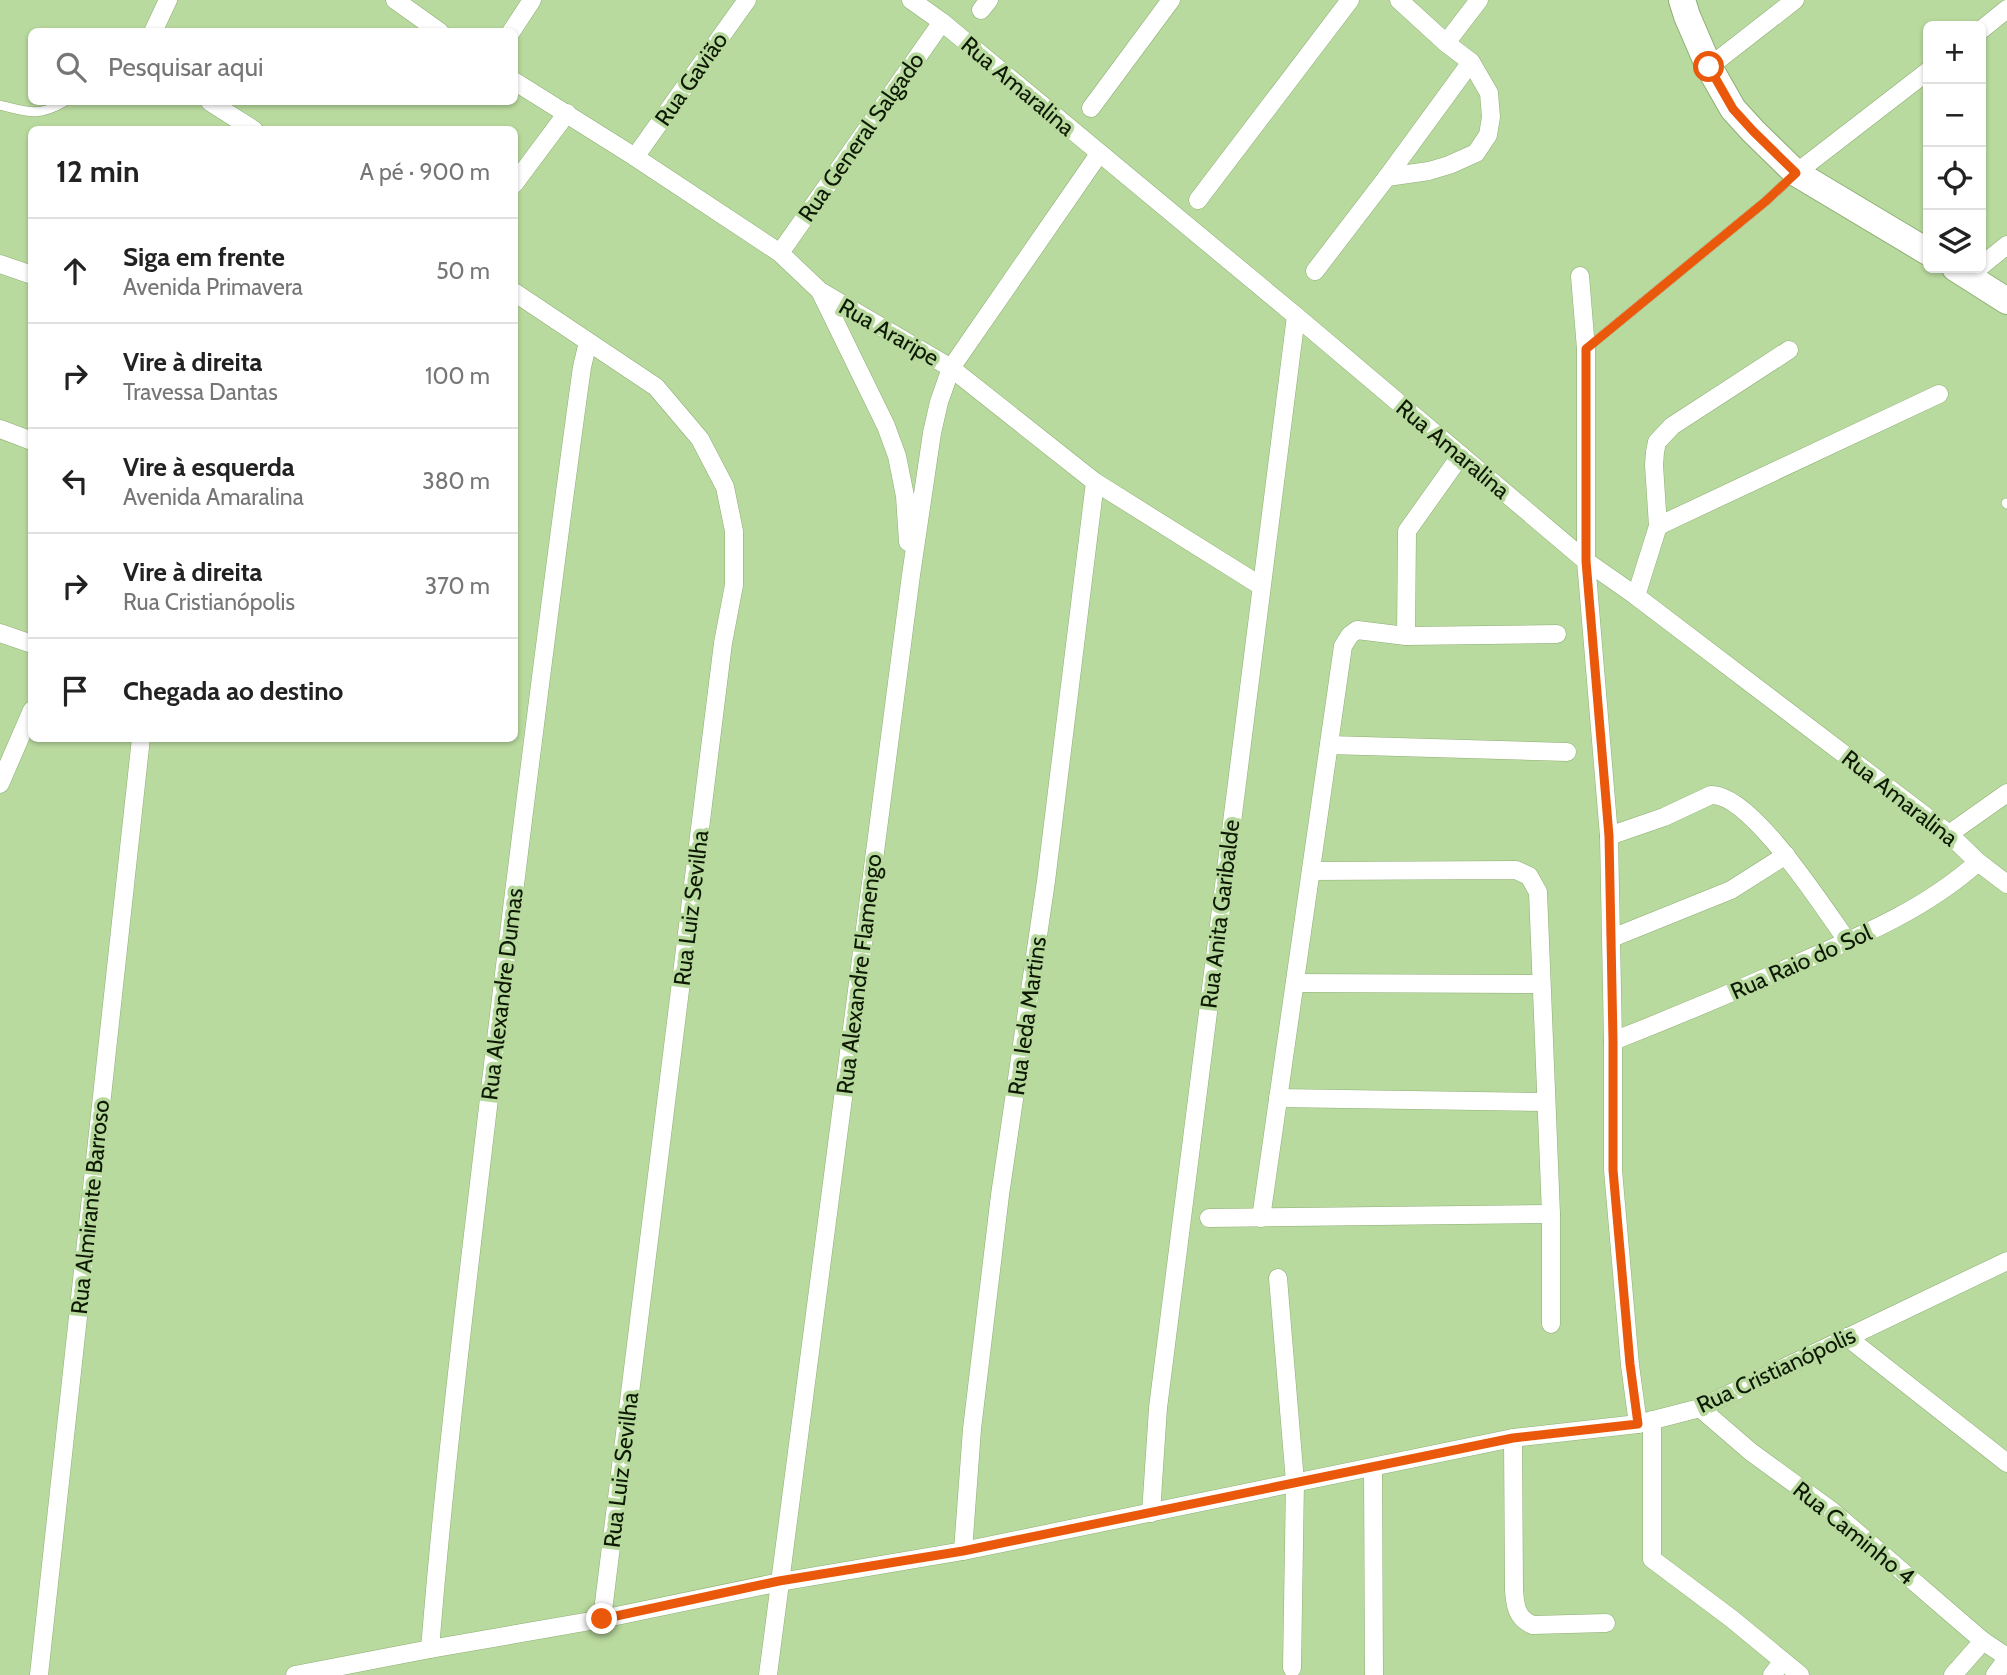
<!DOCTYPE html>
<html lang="pt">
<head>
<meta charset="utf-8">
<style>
	body { margin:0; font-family:Cabin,sans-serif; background:#f6f6f6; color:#222 }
	.controls { position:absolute; right:21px; top:21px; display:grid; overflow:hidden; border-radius:10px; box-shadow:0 2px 5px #0004 }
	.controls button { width:63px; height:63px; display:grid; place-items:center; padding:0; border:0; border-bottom:2px solid #e0e0e0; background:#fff; color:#222; font:35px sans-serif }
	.stop { position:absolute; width:21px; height:21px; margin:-16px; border:5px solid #ea580c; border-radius:50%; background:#fff }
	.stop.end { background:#ea580c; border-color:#fff; box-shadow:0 2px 7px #0008 }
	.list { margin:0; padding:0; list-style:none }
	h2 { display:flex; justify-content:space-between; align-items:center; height:91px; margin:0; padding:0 28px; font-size:30px }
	h2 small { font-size:23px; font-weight:400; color:#767676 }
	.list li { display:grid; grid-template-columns:46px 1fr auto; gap:21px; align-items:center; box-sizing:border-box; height:105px; padding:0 28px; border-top:2px solid #e0e0e0 }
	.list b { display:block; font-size:26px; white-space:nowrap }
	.list p { margin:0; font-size:23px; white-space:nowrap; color:#767676 }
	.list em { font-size:23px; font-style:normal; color:#767676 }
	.icon { flex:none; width:38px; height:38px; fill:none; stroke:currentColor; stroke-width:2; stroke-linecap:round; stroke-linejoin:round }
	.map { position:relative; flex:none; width:2007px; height:1675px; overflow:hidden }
	.search { position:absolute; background:#fff; box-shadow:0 2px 5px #0004; left:28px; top:28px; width:490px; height:77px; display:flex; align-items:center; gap:18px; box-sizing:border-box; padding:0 24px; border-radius:10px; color:#767676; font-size:26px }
	.panel { position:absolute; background:#fff; box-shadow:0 2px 5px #0004; left:28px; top:126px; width:490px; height:616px; border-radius:10px }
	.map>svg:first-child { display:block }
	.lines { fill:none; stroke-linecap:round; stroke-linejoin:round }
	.lane-casing { stroke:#8eae74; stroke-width:10 }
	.street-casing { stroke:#8eae74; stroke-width:19 }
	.secondary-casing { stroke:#8eae74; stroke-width:28 }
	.lane { stroke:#fff; stroke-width:9 }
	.street { stroke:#fff; stroke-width:18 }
	.secondary { stroke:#fff; stroke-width:26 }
	.route { stroke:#ea580c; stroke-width:9 }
	.labels { text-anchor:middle; stroke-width:7; stroke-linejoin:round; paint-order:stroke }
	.street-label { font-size:23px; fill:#0e1904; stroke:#b9da9e }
</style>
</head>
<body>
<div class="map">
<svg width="2007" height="1675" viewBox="0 0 2007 1675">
	<rect width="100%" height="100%" fill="#b9da9e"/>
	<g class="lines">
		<defs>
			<g id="lane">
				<path d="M0 105C27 112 39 117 64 102"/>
				<path d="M1587 348 1766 201 1794 175"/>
				<path d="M2006 503 2007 504"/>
			</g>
			<g id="street">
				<path d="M395 0 440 32"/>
				<path d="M911 0 942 22 1296 316 1586 561 1636 596 1949 834 1978 862 2007 884"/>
				<path d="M981 10 989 0"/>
				<path d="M1981 30 2007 9"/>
				<path d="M153 32 168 0"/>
				<path d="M511 32 532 0"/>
				<path d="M1446 43 1479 0"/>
				<path d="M1709 67 1795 0"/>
				<path d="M514 81 635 157 780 253 820 291 951 368 1095 482 1261 586"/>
				<path d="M210 102 254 130"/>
				<path d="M1091 108 1171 0"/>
				<path d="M635 157 747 0"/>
				<path d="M1796 173 1928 71"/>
				<path d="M1387 177 1429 171 1449 165 1476 153 1488 135 1491 117 1489 93 1471 62 1446 43 1399 0"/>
				<path d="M514 184 567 113"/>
				<path d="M1198 200 1350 0"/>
				<path d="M780 253 942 22"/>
				<path d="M0 264 32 275"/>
				<path d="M1981 266 2007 245"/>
				<path d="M1315 271 1387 177 1471 62"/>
				<path d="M1580 276 1586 349V561L1609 836 1613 1041V1170L1630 1365 1638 1424"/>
				<path d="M820 291 886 426 897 456 905 496 908 542"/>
				<path d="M514 292 656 387 700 439 725 487 734 531V585L723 643 602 1619"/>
				<path d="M0 429 32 441"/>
				<path d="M1658 526 1939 394"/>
				<path d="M1636 596 1658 526 1654 465 1655 452 1657 442 1672 426 1789 350"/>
				<path d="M0 633 32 644"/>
				<path d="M1406 636 1407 531 1461 455"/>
				<path d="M1329 745 1567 752"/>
				<path d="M0 784 32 710"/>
				<path d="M1949 834 2007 793"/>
				<path d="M1609 836 1664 817 1711 795C1751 793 1825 910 1848 942"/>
				<path d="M1311 871 1516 870 1529 876 1538 892 1551 1214V1324"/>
				<path d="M1612 938 1731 890 1786 855"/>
				<path d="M1295 983 1541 984"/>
				<path d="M1613 1041C1677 1016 1739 990 1801 962 1863 935 1927 908 1978 862"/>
				<path d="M1278 1098 1546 1102"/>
				<path d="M1209 1218 1551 1214"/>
				<path d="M1261 1218 1343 646 1350 635 1357 630 1406 636 1557 634"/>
				<path d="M1278 1278 1295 1482 1292 1668"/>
				<path d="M1847 1337 2007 1463"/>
				<path d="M1700 1408 1751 1452 1832 1511 1983 1641 2007 1657"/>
				<path d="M1652 1420V1559L1732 1619 1800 1675"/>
				<path d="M1513 1438 1514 1590C1515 1606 1517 1619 1533 1625L1606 1623"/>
				<path d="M1373 1468 1374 1675"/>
				<path d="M1151 1513 1158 1408 1296 316"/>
				<path d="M963 1551 972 1429 1000 1195 1046 881 1095 482"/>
				<path d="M430 1649C446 1451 471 1253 494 1056 522 826 550 596 582 367L588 342"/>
				<path d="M39 1675 141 738"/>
				<path d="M295 1675 430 1649 602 1619 780 1582 963 1551 1513 1438 1638 1424 1700 1408 2007 1261"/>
				<path d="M768 1675 911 575 932 433 939 402 951 368 1099 154"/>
				<path d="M1772 1675 1783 1661"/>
				<path d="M1953 1675 1983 1641"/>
				<path d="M1995 1675 2007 1659"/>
			</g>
			<g id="secondary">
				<path d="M1682 0 1687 16 1709 67 1733 109 1753 131 1796 173 1928 252"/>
				<path d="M1955 268 2007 301"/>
			</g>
		</defs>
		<use href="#lane" class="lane-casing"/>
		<use href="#street" class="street-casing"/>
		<use href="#secondary" class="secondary-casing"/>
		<use href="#lane" class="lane"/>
		<use href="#street" class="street"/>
		<use href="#secondary" class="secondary"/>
	</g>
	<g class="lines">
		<path class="route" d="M602 1619 779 1581 963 1551 1513 1438 1638 1424 1630 1364 1613 1170V1041L1609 836 1586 561V349L1766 201 1796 173 1753 131 1733 109 1709 67"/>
	</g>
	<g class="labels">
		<g class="street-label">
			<text transform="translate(691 79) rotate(-55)" y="8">Rua Gavião</text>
			<text transform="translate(1018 86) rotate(40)" y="8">Rua Amaralina</text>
			<text transform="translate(861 137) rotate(-55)" y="8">Rua General Salgado</text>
			<text transform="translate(889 332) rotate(30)" y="8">Rua Araripe</text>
			<text transform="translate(1453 449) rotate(40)" y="8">Rua Amaralina</text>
			<text transform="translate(1900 798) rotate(38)" y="8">Rua Amaralina</text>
			<text transform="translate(691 908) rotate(-83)" y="8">Rua Luiz Sevilha</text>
			<text transform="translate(1220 914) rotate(-83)" y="8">Rua Anita Garibalde</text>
			<text transform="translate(1801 962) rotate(-24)" y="8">Rua Raio do Sol</text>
			<text transform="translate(859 974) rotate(-83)" y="8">Rua Alexandre Flamengo</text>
			<text transform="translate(502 994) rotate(-83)" y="8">Rua Alexandre Dumas</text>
			<text transform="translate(1027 1016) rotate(-82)" y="8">Rua Ieda Martins</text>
			<text transform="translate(90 1207) rotate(-84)" y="8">Rua Almirante Barroso</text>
			<text transform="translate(1776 1370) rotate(-25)" y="8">Rua Cristianópolis</text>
			<text transform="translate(621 1470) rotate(-83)" y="8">Rua Luiz Sevilha</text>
			<text transform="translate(1854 1533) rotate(39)" y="8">Rua Caminho 4</text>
		</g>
	</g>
</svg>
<div class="controls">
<button>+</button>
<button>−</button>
<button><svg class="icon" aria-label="locate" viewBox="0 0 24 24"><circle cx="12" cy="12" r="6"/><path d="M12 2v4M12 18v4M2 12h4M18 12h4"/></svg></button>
<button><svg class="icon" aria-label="layers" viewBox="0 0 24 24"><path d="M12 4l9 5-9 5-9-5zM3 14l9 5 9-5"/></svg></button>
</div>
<div class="stop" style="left:1709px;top:67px"></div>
<div class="stop end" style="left:602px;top:1619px"></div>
<div class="search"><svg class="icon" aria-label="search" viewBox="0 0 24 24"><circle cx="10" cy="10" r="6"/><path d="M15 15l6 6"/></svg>Pesquisar aqui</div>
<section class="panel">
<h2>12 min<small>A pé · 900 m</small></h2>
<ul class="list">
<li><svg class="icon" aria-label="ahead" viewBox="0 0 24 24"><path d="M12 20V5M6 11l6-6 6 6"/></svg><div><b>Siga em frente</b><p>Avenida Primavera</p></div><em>50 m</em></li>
<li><svg class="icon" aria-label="right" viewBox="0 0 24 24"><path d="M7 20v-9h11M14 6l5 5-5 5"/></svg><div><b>Vire à direita</b><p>Travessa Dantas</p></div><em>100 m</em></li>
<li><svg class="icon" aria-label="left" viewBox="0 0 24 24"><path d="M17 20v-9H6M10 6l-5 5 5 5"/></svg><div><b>Vire à esquerda</b><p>Avenida Amaralina</p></div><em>380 m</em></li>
<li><svg class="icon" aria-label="right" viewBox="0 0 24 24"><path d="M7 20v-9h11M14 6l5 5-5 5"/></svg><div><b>Vire à direita</b><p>Rua Cristianópolis</p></div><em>370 m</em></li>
<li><svg class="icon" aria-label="arrive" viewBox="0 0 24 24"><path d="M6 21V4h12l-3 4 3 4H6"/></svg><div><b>Chegada ao destino</b></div></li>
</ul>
</section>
</div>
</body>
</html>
